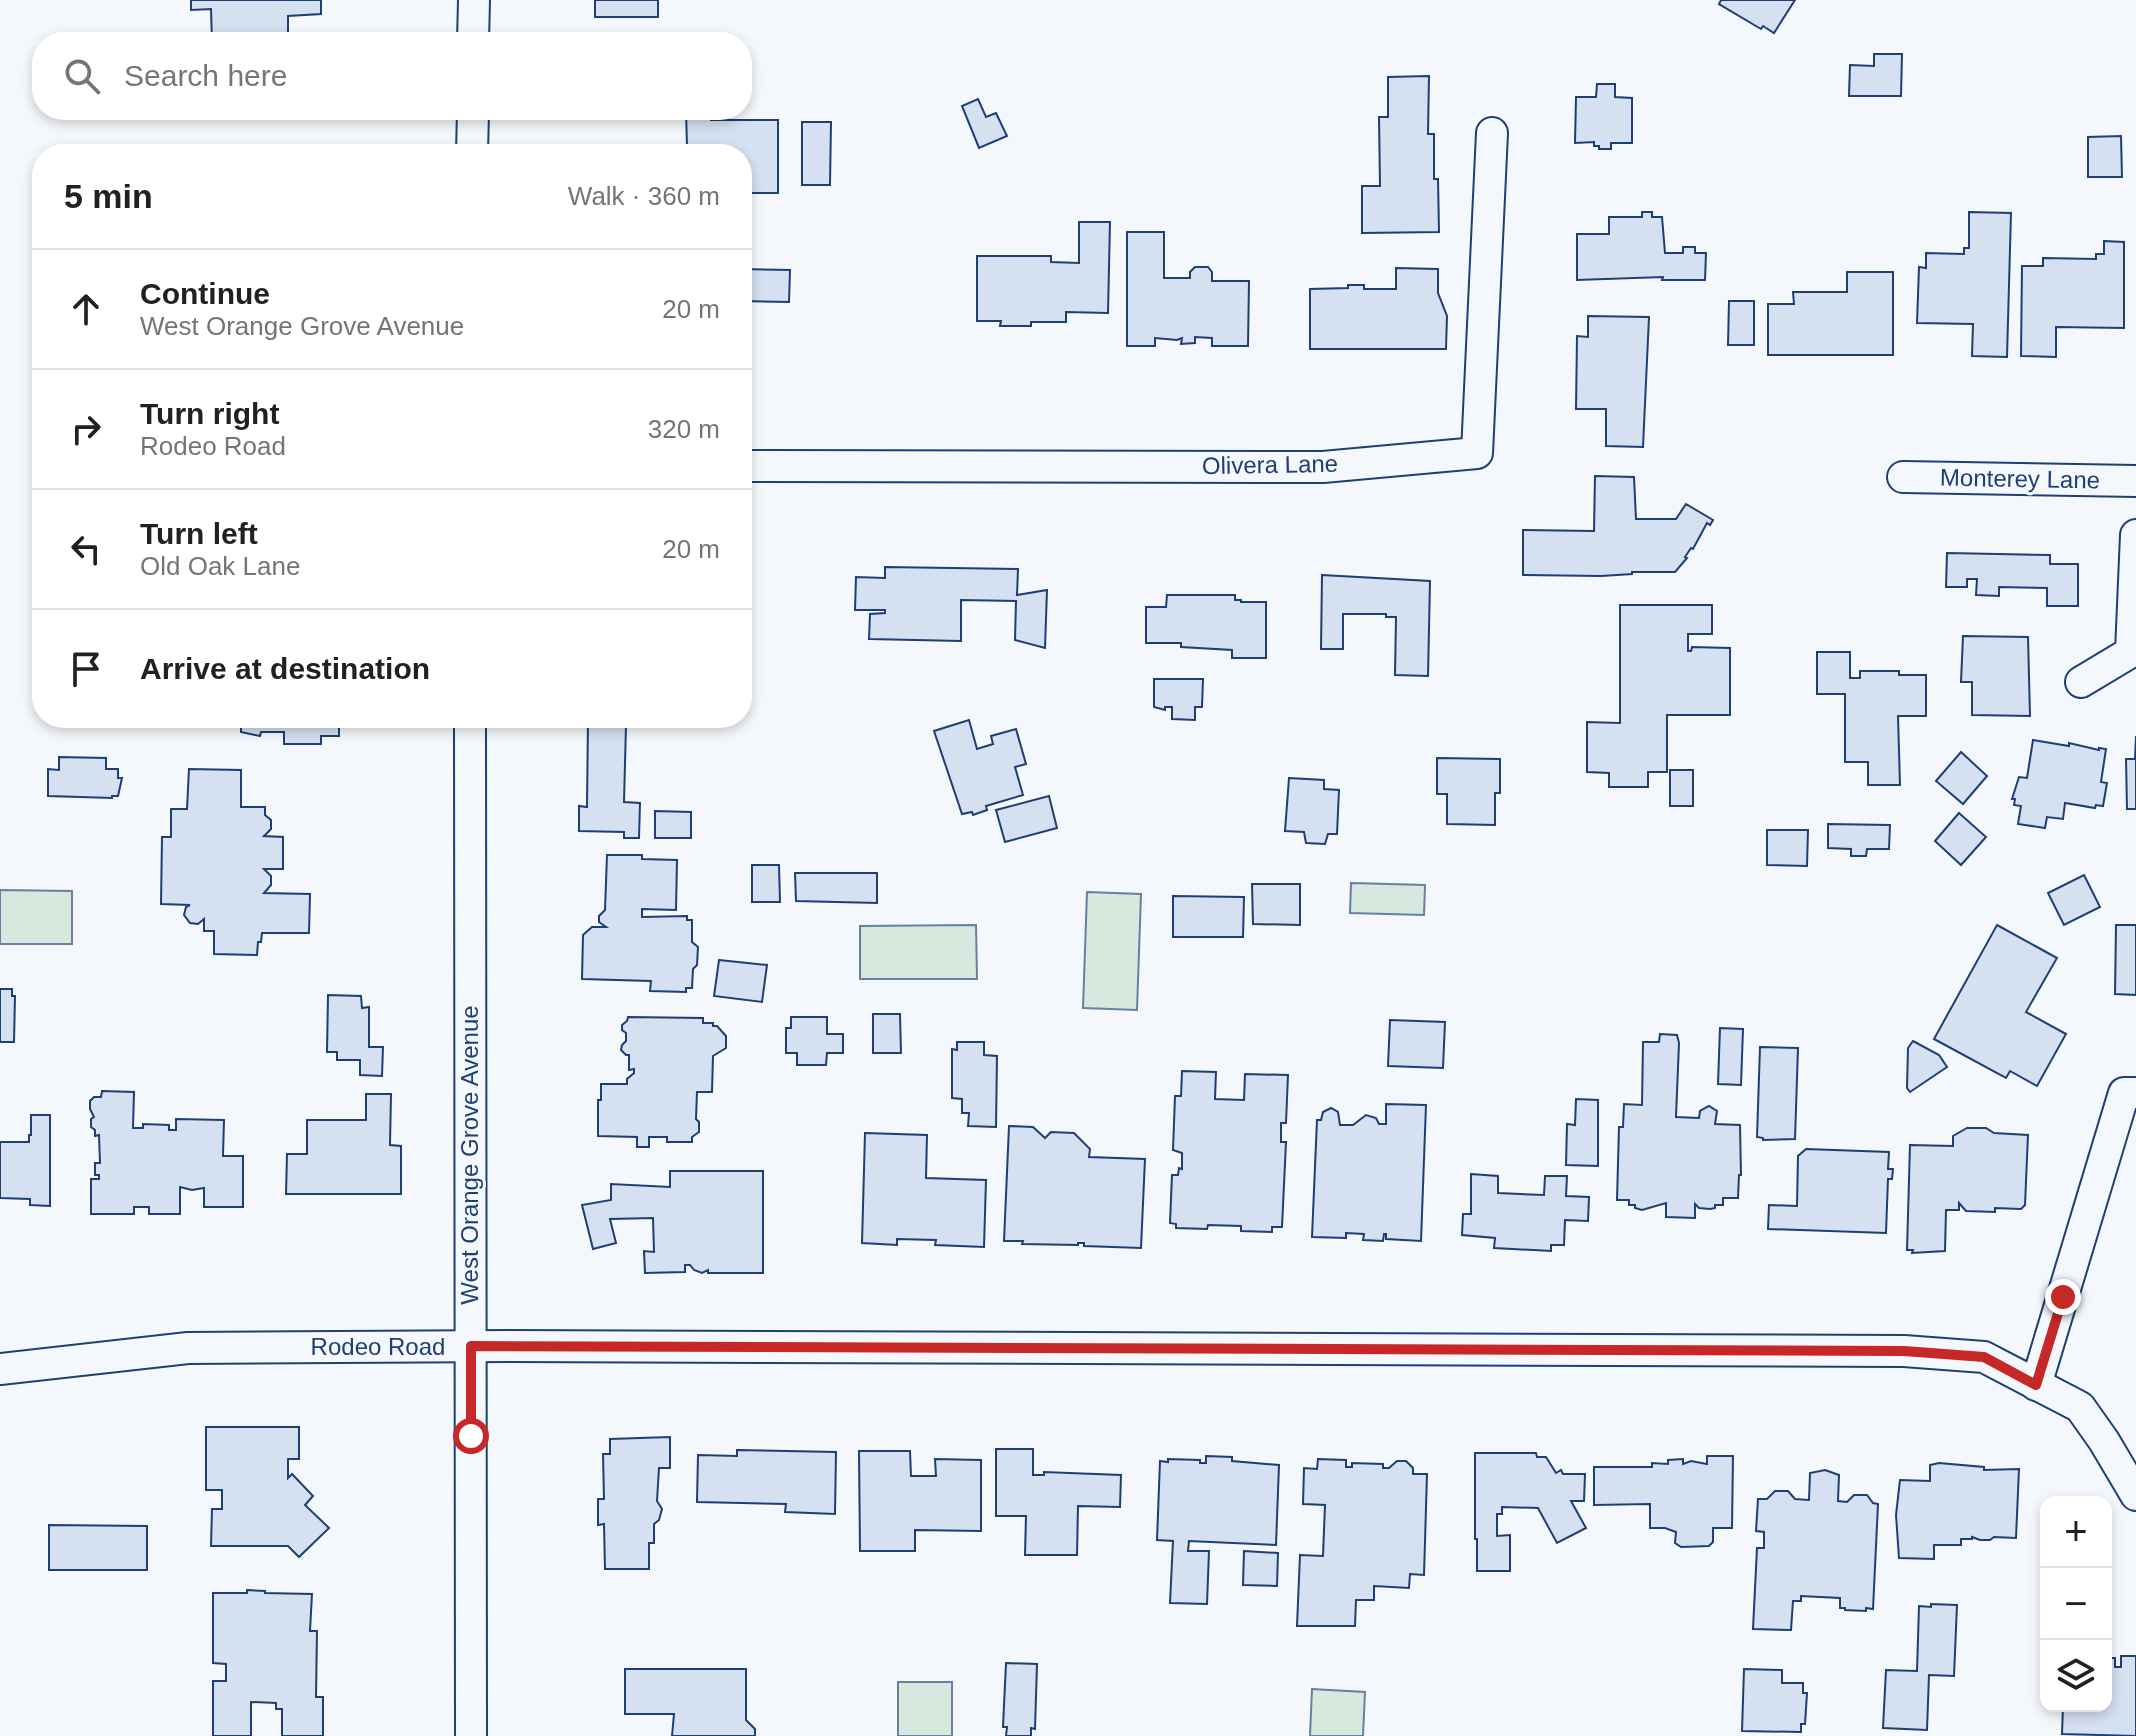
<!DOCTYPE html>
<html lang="en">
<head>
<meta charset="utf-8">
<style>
	body { margin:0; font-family:Helvetica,sans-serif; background:#f6f6f6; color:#202124 }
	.controls { position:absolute; right:24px; bottom:24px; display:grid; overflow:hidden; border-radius:16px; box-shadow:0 4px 12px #0003 }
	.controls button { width:72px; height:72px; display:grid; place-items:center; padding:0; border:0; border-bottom:2px solid #e0e0e0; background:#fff; color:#202124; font:40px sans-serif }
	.stop { position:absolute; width:24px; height:24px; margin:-18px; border:6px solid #c62828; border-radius:50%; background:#fff }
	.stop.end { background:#c62828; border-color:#fff; box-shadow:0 2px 8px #0008 }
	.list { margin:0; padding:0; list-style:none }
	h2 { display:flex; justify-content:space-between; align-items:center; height:104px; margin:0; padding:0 32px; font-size:34px }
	h2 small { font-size:26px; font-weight:400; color:#757577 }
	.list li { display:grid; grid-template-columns:52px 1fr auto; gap:24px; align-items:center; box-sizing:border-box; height:120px; padding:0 32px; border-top:2px solid #e0e0e0 }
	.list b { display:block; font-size:30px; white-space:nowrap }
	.list p { margin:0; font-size:26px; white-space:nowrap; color:#757577 }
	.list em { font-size:26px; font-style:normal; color:#757577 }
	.icon { flex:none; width:44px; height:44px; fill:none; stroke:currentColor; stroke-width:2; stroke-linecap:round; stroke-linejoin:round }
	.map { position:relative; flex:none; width:2136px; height:1736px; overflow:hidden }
	.search { position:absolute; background:#fff; box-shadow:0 4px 12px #0003; left:32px; top:32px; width:720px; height:88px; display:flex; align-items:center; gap:20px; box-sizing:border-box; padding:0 28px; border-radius:32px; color:#757577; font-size:30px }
	.panel { position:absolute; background:#fff; box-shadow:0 4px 12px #0003; left:32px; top:144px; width:720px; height:584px; border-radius:32px }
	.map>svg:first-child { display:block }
	.green { fill:#d7e8df; stroke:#687fa3; stroke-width:2 }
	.building { fill:#d5e0f0; stroke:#1d3f73; stroke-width:2 }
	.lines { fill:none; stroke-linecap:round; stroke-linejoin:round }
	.street-casing { stroke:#1d3f73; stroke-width:34 }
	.street { stroke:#f4f7fb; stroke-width:30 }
	.route { stroke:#c62828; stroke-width:10 }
	.labels { text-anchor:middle; stroke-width:6; stroke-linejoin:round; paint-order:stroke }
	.street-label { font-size:24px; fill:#1d3f73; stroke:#f4f7fb }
</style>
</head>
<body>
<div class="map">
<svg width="2136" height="1736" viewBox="0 0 2136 1736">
	<rect width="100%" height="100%" fill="#f4f7fb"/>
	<g class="green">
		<path d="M1351 883 1425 885 1424 915 1350 913Z"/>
		<path d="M0 890 72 891V944H0Z"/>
		<path d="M1087 892 1141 894 1137 1010 1083 1008Z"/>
		<path d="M976 925 977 979H860V926Z"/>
		<rect x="898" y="1682" width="54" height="54"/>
		<path d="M1312 1689 1365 1692 1363 1736H1310Z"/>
	</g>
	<g class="building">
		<path d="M191 0H321V14L288 16V42H212L211 9 191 10Z"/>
		<rect x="595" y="0" width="63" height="17"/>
		<path d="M1721 0H1795L1774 33 1763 26 1761 29 1719 4Z"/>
		<path d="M1874 54H1902L1901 96H1849L1850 65 1874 66Z"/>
		<path d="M1429 76 1428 134H1434V179H1438L1439 232 1362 233V186H1380L1379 117H1388V77Z"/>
		<path d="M1597 84H1615V97L1632 98V143H1611V149H1599V146H1594V142L1575 143 1576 97H1596Z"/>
		<path d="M978 99 986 117 996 113 1007 136 979 148 962 106Z"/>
		<path d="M686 110H711V120H778V193H742V154H708L706 147H687Z"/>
		<path d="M802 122H831L830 185H802Z"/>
		<path d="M2121 136 2122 177H2088V137Z"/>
		<path d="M1642 212H1652V217H1662L1665 253H1683V247H1695V253H1706L1705 280H1662L1663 277 1577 280V234H1609V217H1642Z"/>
		<path d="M1969 212 2011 213 2007 357 1972 356 1973 324 1917 323 1919 267 1926 268V253L1964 254V248H1969Z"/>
		<path d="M1079 222H1110L1108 313 1066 312V322H1031V326H1000L1001 321H977V256H1051V262L1079 263Z"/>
		<path d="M1127 232H1164V278H1190V272L1195 267H1208L1212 272V281H1249L1248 346H1212V338L1195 337V343L1181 344 1182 338 1177 340 1155 338V346H1127Z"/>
		<path d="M2104 241 2124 242V328L2056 327V357L2021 356 2022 266H2043V258L2096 259V254H2104Z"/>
		<path d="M1396 268 1438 269V293L1447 316 1446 349H1310V289L1348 288V285H1364V289H1396Z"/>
		<path d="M742 269 790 270 789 302 742 301Z"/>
		<path d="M1847 272H1893V355H1768V304H1794L1793 292H1847Z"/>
		<path d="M1729 301H1754V345H1728Z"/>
		<path d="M1588 316 1649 317 1643 447 1606 446V409H1576L1577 336 1588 337Z"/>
		<path d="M1595 476 1634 477 1636 519H1676L1686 504 1713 520 1710 525 1707 523 1693 549 1691 548 1685 557 1687 558 1675 572H1632V574L1601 576 1523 575V530L1594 531Z"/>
		<path d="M1947 553 2050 555V564H2078V606H2047V588L1999 587V596L1976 595 1977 579H1967V587H1946Z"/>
		<path d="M885 567 1018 569 1017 595 1047 590 1045 648 1015 640 1016 601 961 600V641L869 639 870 614 885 613V610H855L856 577 885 578Z"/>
		<path d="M1322 575 1430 581 1428 676 1395 675 1396 617H1386V614H1343V649H1321Z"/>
		<path d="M1167 595H1235V600H1241V602H1266V658H1232V650L1181 647V643H1146V607H1166Z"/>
		<path d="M1620 605H1712V634H1688V651H1691L1692 647 1730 648V715H1667V772H1648V787H1609V773L1587 772V722L1620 723Z"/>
		<path d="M1963 636 2028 637 2030 716 1972 715V682H1961Z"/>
		<path d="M1817 652H1850V678H1860V671H1899V675H1926V716H1898L1900 785H1868V762H1845V694H1817Z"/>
		<path d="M1154 679H1203L1202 707H1195V720L1172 719V707H1165V710L1154 707Z"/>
		<path d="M241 718H339V736H321V744H284V732H261L260 736 241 732Z"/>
		<path d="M588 718H644V725H626L624 802 640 803 639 838H624V832L579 831V806L587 807Z"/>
		<path d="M969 720 977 749 993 744 991 736 1016 729 1026 764 1015 767 1023 795 986 806 987 810 973 815 972 812 962 814 934 731Z"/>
		<path d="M2136 736V809H2127L2126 759H2135Z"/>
		<path d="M2033 740 2069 746V743L2099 750V748L2106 749 2101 782 2107 783 2103 806 2096 805 2095 808 2065 803 2063 819 2047 817 2045 828 2018 824 2021 806 2014 805 2015 799H2012L2019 777 2027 778Z"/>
		<path d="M1961 752 1987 776 1963 804 1936 781Z"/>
		<path d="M59 757 106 758V769H118V778H122L118 796H112V798L48 796V769L59 770Z"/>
		<path d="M1437 758 1500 759V793H1495V825L1447 824V794H1437Z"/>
		<path d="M189 769 241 770V807H265V815L271 820V829L264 836 283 837V869H264L271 876V885L264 893 310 894 309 933H262L261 942H258L257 955 214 954V931H204V919L198 924 190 923 184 915 186 907 190 905 161 904 162 837H171V809H187Z"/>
		<rect x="1670" y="770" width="23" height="36"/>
		<path d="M1289 778 1324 780V789L1339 790 1337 834H1328L1325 844 1306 843 1304 832 1285 831Z"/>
		<path d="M1049 796 1057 828 1005 842 996 810Z"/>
		<path d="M655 811 691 812V838H655Z"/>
		<path d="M1959 813 1986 837 1961 865 1935 841Z"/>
		<path d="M1828 824 1890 825 1889 849H1867L1866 856H1851V849L1828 848Z"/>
		<path d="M1767 830H1808L1807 866 1767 865Z"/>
		<path d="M607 855H642V859L677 860 676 910 642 909V917L687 916V920H692V942L698 947 697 965 693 969 692 988H686V992L650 991 651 981 582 979 583 935 592 927H606L599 922V916L605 910Z"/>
		<path d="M752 865H779L780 902H752Z"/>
		<path d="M795 873H877V903L796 901Z"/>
		<path d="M2084 875 2100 907 2064 925 2048 893Z"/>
		<path d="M1252 884H1300V925L1253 924Z"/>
		<path d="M1173 896 1244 897 1243 937H1173Z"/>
		<path d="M1997 925 2057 958 2026 1012 2066 1034 2037 1086 2010 1071 2006 1078 1934 1039Z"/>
		<path d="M2116 925H2136V995L2115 994Z"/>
		<path d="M719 960 767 965 762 1002 714 996Z"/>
		<path d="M0 989H12V996H15L14 1042H0Z"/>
		<path d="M328 995 361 996 362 1008 369 1007V1047H383L382 1076 360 1075V1060H337V1052H327Z"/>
		<path d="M873 1014H900L901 1053H873Z"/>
		<path d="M628 1017 703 1018V1023H713V1026H717L726 1036V1048L713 1056 712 1092H697L696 1119 699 1122V1132L692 1137V1142H667V1137H649V1147H637V1137L598 1136V1100H601V1084H627V1079L634 1073V1069L629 1070V1055H626L621 1050 622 1045 626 1041V1033L622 1030V1025L627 1021Z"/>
		<path d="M791 1017H827V1034H843V1053H827L826 1065H797V1053H786V1028H791Z"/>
		<path d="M1390 1020 1445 1022 1443 1068 1388 1066Z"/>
		<path d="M1720 1028 1743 1029 1741 1085 1718 1084Z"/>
		<path d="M1660 1034 1677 1035 1679 1043 1676 1117 1699 1118 1700 1111 1709 1106 1717 1111 1715 1124 1740 1125 1741 1175H1739L1738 1198H1723V1205H1715V1208L1710 1209 1699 1208 1695 1204V1218L1666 1217V1203L1642 1210 1635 1208V1205H1629V1200H1617L1619 1127H1623L1624 1104 1642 1105 1643 1042H1659Z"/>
		<path d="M1913 1041 1939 1055 1947 1067 1910 1092 1907 1088 1908 1048Z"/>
		<path d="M957 1042H984V1055L997 1056 996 1127 968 1126 969 1113H962V1099L952 1098V1049L957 1050Z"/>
		<path d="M1760 1047 1798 1048 1795 1139 1763 1140V1138L1757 1137Z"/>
		<path d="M1182 1071 1216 1072 1215 1099 1244 1100 1245 1074 1288 1075 1286 1123H1281V1142H1286L1282 1227H1272V1232L1241 1231V1226L1208 1225 1207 1229 1176 1228V1224L1170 1223 1172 1175H1178L1179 1168 1182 1169V1153L1173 1150 1175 1096H1181Z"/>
		<path d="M102 1091 134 1092 133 1128H143V1124L169 1125V1130H176V1119L224 1120 223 1156H243V1207H204V1188L192 1190 180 1187V1214H149V1207H134V1214H91V1179H99V1175H95V1163H100L99 1135 95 1136V1130L91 1127V1119L94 1117 90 1109V1101L94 1097H101Z"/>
		<path d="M366 1094H391L390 1145 401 1146V1194H286L287 1154H307V1120H366Z"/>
		<path d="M1576 1099 1598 1100V1166L1566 1165 1567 1124 1575 1125Z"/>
		<path d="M1386 1104 1426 1105 1421 1241 1386 1239V1234H1384L1383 1241 1363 1240 1364 1234 1346 1233V1238L1312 1237 1317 1120H1321L1323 1112 1331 1108 1338 1112 1340 1125H1353L1366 1115 1376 1118 1379 1124H1386Z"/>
		<path d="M31 1115H50V1206L30 1205V1199L0 1198V1142H29V1135H31Z"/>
		<path d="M1009 1126 1033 1127 1045 1138 1051 1132 1074 1133 1090 1149 1089 1157 1145 1159 1141 1248 1084 1246V1243H1078V1245L1022 1244 1023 1241H1004Z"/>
		<path d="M1967 1128H1986L1994 1133 2028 1135 2025 1205 2021 1209 1995 1208V1212L1966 1211 1959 1203V1210H1946L1945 1251 1912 1253 1913 1250H1907L1910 1145 1953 1146V1136Z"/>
		<path d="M865 1133 927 1135 926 1178 986 1180 984 1247 935 1245 936 1240 897 1239V1245L862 1243Z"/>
		<path d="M1806 1149 1889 1152 1888 1169H1893L1892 1179H1888L1886 1233 1768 1229 1769 1205 1797 1206 1798 1156Z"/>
		<path d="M670 1171H763V1273H708V1270L702 1273 694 1270 690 1265H685V1272L645 1273 644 1251 654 1252 653 1218 610 1219 616 1243 593 1249 582 1205 611 1200V1184L670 1187Z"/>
		<path d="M1471 1174 1498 1176V1193L1544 1195 1545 1176H1567L1566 1196 1589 1197 1588 1221 1565 1220 1564 1245H1551V1251L1494 1248 1495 1238 1462 1235 1463 1214H1471Z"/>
		<path d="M206 1427H299V1459H288V1478L292 1474 313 1496 305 1505 329 1528 299 1557 288 1546H211L212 1509H222V1490H206Z"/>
		<path d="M670 1437V1468H659L657 1501 662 1509 659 1520 654 1524V1543H649V1569H605L604 1524 598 1525V1499H604L603 1454H610V1439Z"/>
		<path d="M996 1449H1033V1475H1044V1472L1121 1475 1120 1507 1078 1506 1077 1555H1025L1026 1516H996Z"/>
		<path d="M737 1450 836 1452 835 1514 785 1512 786 1504 697 1502 698 1455 737 1456Z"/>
		<path d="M859 1451H910L911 1476H936L935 1459 981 1460V1531L915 1530V1551H860Z"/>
		<path d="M1475 1453H1536L1537 1457H1546L1556 1473 1561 1470 1563 1474H1585L1584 1501H1571L1586 1528 1557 1543 1538 1508 1502 1507V1514H1497V1536L1510 1535V1571H1477V1539H1475Z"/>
		<path d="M1206 1456 1232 1457V1461L1279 1465 1276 1545 1189 1541 1188 1551H1209L1207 1604 1170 1603 1173 1541 1157 1540 1160 1461 1168 1462V1459L1200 1460V1463H1206Z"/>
		<path d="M1707 1456H1733L1732 1528H1713V1542L1709 1546 1681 1547 1675 1543 1676 1532 1665 1528H1650V1504L1594 1505V1467H1652V1463L1668 1464V1460L1683 1459V1464L1691 1461 1707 1464Z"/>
		<path d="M1318 1459 1346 1460V1467H1352V1463L1383 1464V1468H1389L1397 1461H1406L1413 1468V1474H1427L1424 1575 1410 1574 1409 1588 1374 1586V1600H1356L1355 1626H1297L1300 1555 1323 1556 1325 1505 1303 1504 1304 1468 1317 1469Z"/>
		<path d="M1939 1463 1984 1467V1470L2019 1469 2016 1538 1994 1537 1990 1540H1980L1972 1537V1539H1961V1545H1934V1559L1899 1558 1896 1515 1900 1480 1930 1481V1465Z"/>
		<path d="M1825 1470 1839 1475 1838 1501 1847 1502 1854 1495H1867L1873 1503 1878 1504 1873 1609 1866 1608V1611L1845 1610V1608H1840V1598L1801 1596V1601H1793L1791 1630 1753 1629 1757 1548H1764V1532L1756 1531 1758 1499H1767L1775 1491H1788L1795 1499 1809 1500 1810 1473Z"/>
		<path d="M49 1525 147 1526V1570H49Z"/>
		<path d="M1244 1551 1278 1553 1277 1586 1243 1585Z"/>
		<path d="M247 1590 265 1591V1593L312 1594 310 1631H317L316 1697H323V1736H282V1709H276V1703L251 1702V1736H213V1681H226V1664L213 1663V1593H247Z"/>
		<path d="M1931 1604 1957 1605 1954 1676 1929 1675 1927 1730 1883 1728 1886 1670 1917 1671 1919 1606 1931 1607Z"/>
		<path d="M2121 1656H2136V1736L2062 1734 2063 1706H2106V1658H2115V1667H2121Z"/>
		<path d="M1006 1663 1037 1664 1035 1729 1031 1728V1736H1006L1007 1727H1003Z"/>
		<path d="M625 1669H746V1720L755 1729V1736H672L674 1714H625Z"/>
		<path d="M1744 1669 1782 1670V1683H1803V1693H1807L1805 1724H1801V1732L1742 1731Z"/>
	</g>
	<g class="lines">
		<defs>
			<g id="street">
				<path d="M473 42 474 0"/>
				<path d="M472 154 473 110"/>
				<path d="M742 466 1323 467 1477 453 1492 133"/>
				<path d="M1903 477 2136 481"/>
				<path d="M2081 682 2131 652 2136 535"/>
				<path d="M470 718 471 1736"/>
				<path d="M0 1369 188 1348 508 1346 1904 1351 1984 1357 2080 1407 2104 1441 2136 1495"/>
				<path d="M2036 1385 2124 1093H2136"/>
			</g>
		</defs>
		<use href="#street" class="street-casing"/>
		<use href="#street" class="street"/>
	</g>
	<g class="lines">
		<path class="route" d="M471 1436V1346L1904 1351 1984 1357 2036 1385 2063 1297"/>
	</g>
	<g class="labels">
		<g class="street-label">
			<text transform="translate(1270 465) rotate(-1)" y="8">Olivera Lane</text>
			<text transform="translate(2020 479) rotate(1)" y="8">Monterey Lane</text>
			<text transform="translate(470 1155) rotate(-90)" y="8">West Orange Grove Avenue</text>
			<text x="378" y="1355">Rodeo Road</text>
		</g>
	</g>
</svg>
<div class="controls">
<button>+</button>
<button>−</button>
<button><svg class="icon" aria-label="layers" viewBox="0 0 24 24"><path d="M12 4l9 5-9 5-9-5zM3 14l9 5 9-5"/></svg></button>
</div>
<div class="stop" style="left:471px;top:1436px"></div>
<div class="stop end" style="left:2063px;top:1297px"></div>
<div class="search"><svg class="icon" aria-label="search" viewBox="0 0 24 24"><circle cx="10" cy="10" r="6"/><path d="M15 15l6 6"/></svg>Search here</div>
<section class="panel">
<h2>5 min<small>Walk · 360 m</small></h2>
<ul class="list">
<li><svg class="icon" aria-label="ahead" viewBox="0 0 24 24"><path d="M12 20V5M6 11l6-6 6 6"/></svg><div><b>Continue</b><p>West Orange Grove Avenue</p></div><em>20 m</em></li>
<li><svg class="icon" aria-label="right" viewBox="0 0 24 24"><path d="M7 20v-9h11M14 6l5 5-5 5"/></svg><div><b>Turn right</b><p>Rodeo Road</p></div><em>320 m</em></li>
<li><svg class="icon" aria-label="left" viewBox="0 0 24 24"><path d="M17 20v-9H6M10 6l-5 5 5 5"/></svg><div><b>Turn left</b><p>Old Oak Lane</p></div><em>20 m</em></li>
<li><svg class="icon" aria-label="arrive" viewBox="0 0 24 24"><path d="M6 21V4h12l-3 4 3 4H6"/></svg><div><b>Arrive at destination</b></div></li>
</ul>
</section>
</div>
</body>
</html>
